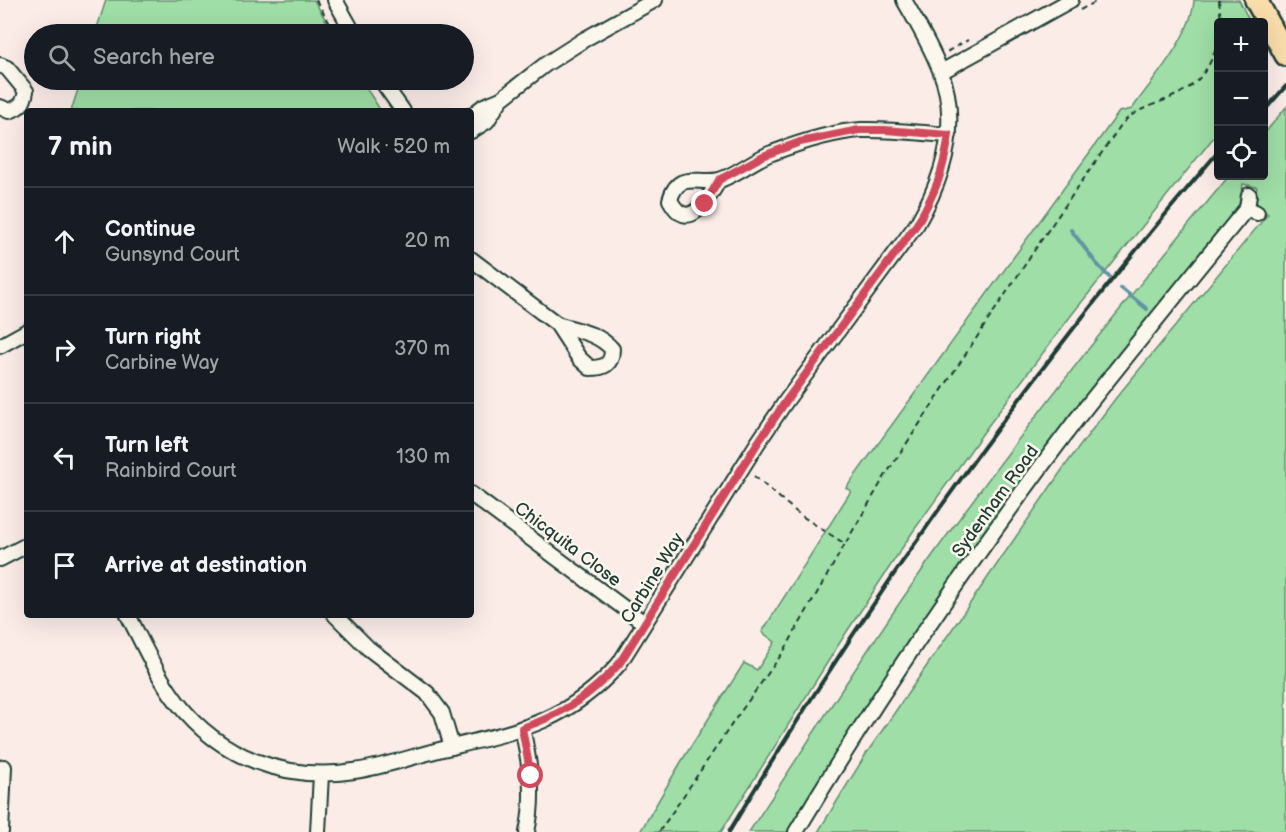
<!DOCTYPE html>
<html lang="en">
<head>
<meta charset="utf-8">
<style>
	body { margin:0; font-family:"Balsamiq Sans",sans-serif; background:#242831; color:#f1f3f6 }
	.controls { position:absolute; right:18px; top:18px; display:grid; overflow:hidden; border-radius:6px; box-shadow:0 6px 24px #0002 }
	.controls button { width:54px; height:54px; display:grid; place-items:center; padding:0; border:0; border-bottom:2px solid #363941; background:#171b24; color:#f1f3f6; font:30px sans-serif }
	.stop { position:absolute; width:18px; height:18px; margin:-14px; border:4px solid #d1495b; border-radius:50%; background:#fff }
	.stop.end { background:#d1495b; border-color:#fff; box-shadow:0 2px 6px #0008 }
	.list { margin:0; padding:0; list-style:none }
	h2 { display:flex; justify-content:space-between; align-items:center; height:78px; margin:0; padding:0 24px; font-size:26px }
	h2 small { font-size:20px; font-weight:400; color:#9ea1a6 }
	.list li { display:grid; grid-template-columns:39px 1fr auto; gap:18px; align-items:center; box-sizing:border-box; height:108px; padding:0 24px; border-top:2px solid #363941 }
	.list b { display:block; font-size:22px; white-space:nowrap }
	.list p { margin:0; font-size:20px; white-space:nowrap; color:#9ea1a6 }
	.list em { font-size:20px; font-style:normal; color:#9ea1a6 }
	.icon { flex:none; width:33px; height:33px; fill:none; stroke:currentColor; stroke-width:2; stroke-linecap:round; stroke-linejoin:round }
	.map { position:relative; flex:none; width:1286px; height:832px; overflow:hidden }
	.search { position:absolute; background:#171b24; box-shadow:0 6px 24px #0002; left:24px; top:24px; width:450px; height:66px; display:flex; align-items:center; gap:15px; box-sizing:border-box; padding:0 21px; border-radius:33px; color:#9ea1a6; font-size:22px }
	.panel { position:absolute; background:#171b24; box-shadow:0 6px 24px #0002; left:24px; top:108px; width:450px; height:510px; border-radius:6px }
	.map>svg:first-child { display:block }
	.green { fill:#9fdea7; stroke:#5f8e6e; stroke-width:1.5 }
	.lines { fill:none; stroke-linecap:round; stroke-linejoin:round }
	.stream { stroke:#6096a4; stroke-width:4 }
	.street-casing { stroke:#1f3d34; stroke-width:18 }
	.primary-casing { stroke:#1f3d34; stroke-width:26 }
	.path { stroke:#1f3d34; stroke-width:2; stroke-dasharray:6 4.5; stroke-linecap:butt }
	.street { stroke:#fbf7ec; stroke-width:14 }
	.primary { stroke:#f9ddab; stroke-width:21 }
	.rail { stroke:#1f3d34; stroke-width:4 }
	.route { stroke:#d1495b; stroke-width:8 }
	.labels { text-anchor:middle; stroke-width:5; stroke-linejoin:round; paint-order:stroke }
	.street-label { font-size:18px; fill:#1f3d34; stroke:#fbf7ec }
</style>
</head>
<body>
<div class="map">
<svg width="1286" height="832" viewBox="0 0 1286 832">
	<rect width="100%" height="100%" fill="#fbece8"/>
	<filter id="ink" filterUnits="userSpaceOnUse"><feTurbulence type="fractalNoise" baseFrequency=".0167" numOctaves="2"/><feDisplacementMap in="SourceGraphic" scale="12" xChannelSelector="R" yChannelSelector="G"/><feConvolveMatrix kernelMatrix="1 2 1 2 8 2 1 2 1" color-interpolation-filters="sRGB"/></filter>
	<g filter="url(#ink)">
		<g class="green">
			<path d="M106 0H314L334 34H95Z"/>
			<path d="M1194 0H1239L1250 22H1218V132L1073 313 988 426 912 533 844 636 721 832H640L681 762 744 663 757 670 775 642 762 632 851 491 846 488 1119 112 1132 109C1152 80 1192 36 1194 0Z"/>
			<path d="M81 80H361L381 111H71Z"/>
			<path d="M1286 107V832H818L866 754 1062 470 1115 399 1268 214C1256 206 1253 200 1257 187L1243 184 1240 205C1144 326 1047 446 957 572 897 655 845 745 790 832H749C811 738 870 643 935 552 1028 423 1127 298 1229 176H1264V134Z"/>
		</g>
		<g class="lines">
			<g class="stream">
				<path d="M1071 230 1096 263 1109 277"/>
				<path d="M1121 288 1147 309"/>
			</g>
			<defs>
				<g id="street">
					<path d="M335 0 354 34"/>
					<path d="M0 65 7 68 26 91C24 103 21 107 9 111L0 107"/>
					<path d="M941 72 1071 0"/>
					<path d="M381 80 403 111"/>
					<path d="M471 116 484 106 501 99 546 64 585 39 655 0"/>
					<path d="M471 131 487 121 501 99"/>
					<path d="M719 180C708 199 688 235 670 200 678 170 698 185 719 180 733 177 756 158 772 153 801 142 831 132 861 130 891 129 920 133 949 135"/>
					<path d="M1249 195 1247 208 1257 213"/>
					<path d="M471 259 557 324 579 358 590 368C604 368 612 365 612 349 598 333 576 330 557 324"/>
					<path d="M0 346 27 331"/>
					<path d="M471 494 644 623"/>
					<path d="M0 559 27 545"/>
					<path d="M128 615C143 644 157 676 177 702 219 757 286 782 354 771 385 767 416 755 447 748 519 731 568 722 619 664L757 444 786 401 917 224C944 177 961 123 940 70 931 46 917 23 904 0"/>
					<path d="M335 615 368 648 427 693 442 713 452 747"/>
					<path d="M522 728C530 763 535 796 527 832"/>
					<path d="M1 832 4 767"/>
					<path d="M318 832 321 774"/>
					<path d="M796 832C881 690 976 552 1076 420 1132 349 1189 279 1247 208"/>
				</g>
				<path id="primary" d="M1256 0 1286 55"/>
			</defs>
			<use href="#street" class="street-casing"/>
			<use href="#primary" class="primary-casing"/>
			<g class="path">
				<path d="M316 0 336 34"/>
				<path d="M1219 0 1221 22"/>
				<path d="M1080 10 1099 0"/>
				<path d="M949 52 948 51 968 40"/>
				<path d="M754 476 800 515 845 544 885 476 1042 239 1121 125C1131 113 1143 109 1157 103 1191 91 1207 78 1218 42"/>
				<path d="M659 832 734 721 784 651 845 544"/>
			</g>
			<use href="#street" class="street"/>
			<use href="#primary" class="primary"/>
			<g class="rail">
				<path d="M1264 111 1286 86"/>
				<path d="M729 832C872 592 1036 364 1218 152"/>
			</g>
		</g>
	</g>
	<g class="lines" filter="url(#ink)">
		<path class="route" d="M531 776 522 728C562 715 591 695 619 664L757 444 786 401 917 224C936 191 943 173 949 135L885 130H859L800 142 763 156 719 180 705 204"/>
	</g>
	<g class="labels">
		<g class="street-label">
			<text transform="translate(995 501) rotate(-54)" y="6">Sydenham Road</text>
			<text transform="translate(568 544) rotate(37)" y="6">Chicquita Close</text>
			<text transform="translate(652 578) rotate(-58)" y="6">Carbine Way</text>
		</g>
	</g>
</svg>
<div class="controls">
<button>+</button>
<button>−</button>
<button><svg class="icon" aria-label="locate" viewBox="0 0 24 24"><circle cx="12" cy="12" r="6"/><path d="M12 2v4M12 18v4M2 12h4M18 12h4"/></svg></button>
</div>
<div class="stop" style="left:531px;top:776px"></div>
<div class="stop end" style="left:705px;top:204px"></div>
<div class="search"><svg class="icon" aria-label="search" viewBox="0 0 24 24"><circle cx="10" cy="10" r="6"/><path d="M15 15l6 6"/></svg>Search here</div>
<section class="panel">
<h2>7 min<small>Walk · 520 m</small></h2>
<ul class="list">
<li><svg class="icon" aria-label="ahead" viewBox="0 0 24 24"><path d="M12 20V5M6 11l6-6 6 6"/></svg><div><b>Continue</b><p>Gunsynd Court</p></div><em>20 m</em></li>
<li><svg class="icon" aria-label="right" viewBox="0 0 24 24"><path d="M7 20v-9h11M14 6l5 5-5 5"/></svg><div><b>Turn right</b><p>Carbine Way</p></div><em>370 m</em></li>
<li><svg class="icon" aria-label="left" viewBox="0 0 24 24"><path d="M17 20v-9H6M10 6l-5 5 5 5"/></svg><div><b>Turn left</b><p>Rainbird Court</p></div><em>130 m</em></li>
<li><svg class="icon" aria-label="arrive" viewBox="0 0 24 24"><path d="M6 21V4h12l-3 4 3 4H6"/></svg><div><b>Arrive at destination</b></div></li>
</ul>
</section>
</div>
</body>
</html>
